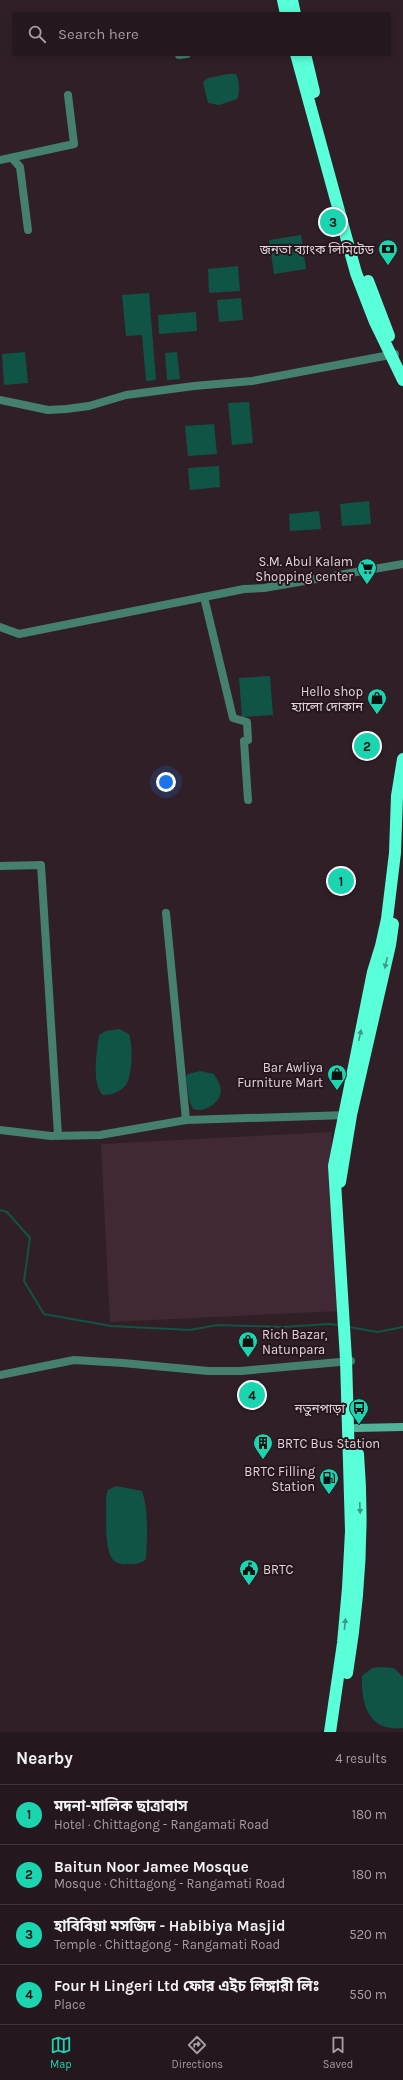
<!DOCTYPE html>
<html lang="en">
<head>
<meta charset="utf-8">
<style>
	body { margin:0; font-family:Karla,"Noto Sans Bengali",sans-serif; background:#31242b; color:#f1f3f6 }
	.you { position:absolute; left:166px; top:782px; width:14px; height:14px; margin:-10px; border:3px solid #fff; border-radius:50%; background:#1a73e8; box-shadow:0 0 0 6px #1a73e833 }
	.badge { display:grid; place-items:center; width:26px; height:26px; border-radius:50%; background:#1bd5b1; color:#111; font-size:13px; font-weight:700 }
	.pin { position:absolute; translate:-50% -50%; border:2px solid #fff; box-shadow:0 1px 4px #0006 }
	.list { margin:0; padding:0; list-style:none }
	h2 { display:flex; justify-content:space-between; align-items:center; height:52px; margin:0; padding:0 16px; font-size:17px }
	h2 small { font-size:13px; font-weight:400; color:#a39fa4 }
	.list li { display:grid; grid-template-columns:26px 1fr auto; gap:12px; align-items:center; box-sizing:border-box; height:60px; padding:0 16px; border-top:1px solid #42363c }
	.list b { display:block; font-size:15px; white-space:nowrap }
	.list p { margin:0; font-size:13px; white-space:nowrap; color:#a39fa4 }
	.list em { font-size:13px; font-style:normal; color:#a39fa4 }
	.icon { flex:none; width:22px; height:22px; fill:none; stroke:currentColor; stroke-width:2; stroke-linecap:round; stroke-linejoin:round }
	.map { position:relative; flex:none; width:403px; height:1732px; overflow:hidden }
	.search { position:absolute; background:#25171e; box-shadow:0 2px 10px #0003; left:12px; right:12px; top:12px; height:44px; display:flex; align-items:center; gap:10px; box-sizing:border-box; padding:0 14px; border-radius:4px; color:#a39fa4; font-size:15px }
	.sheet { height:292px; background:#25171e }
	nav { display:flex; justify-content:space-around; align-items:center; box-sizing:border-box; height:56px; border-top:1px solid #42363c; background:#25171e; font-size:11px; color:#a39fa4 }
	nav a { display:grid; justify-items:center; gap:2px }
	nav .on { color:#1bd5b1 }
	.map>svg:first-child { display:block }
	.built { fill:#402934 }
	.water { fill:#105446 }
	.lines { fill:none; stroke-linecap:round; stroke-linejoin:round }
	.stream { stroke:#105446; stroke-width:2 }
	.street { stroke:#457f70; stroke-width:8 }
	.secondary { stroke:#50b39a; stroke-width:8 }
	.highway { stroke:#59ffd9; stroke-width:12 }
	.oneway { fill:#429685 }
	.labels { text-anchor:middle; stroke-width:4; stroke-linejoin:round; paint-order:stroke }
	.poi-label { font-size:13px; fill:#e0d4d9; stroke:#27161e; text-anchor:end }
</style>
</head>
<body>
<div class="map">
<svg width="403" height="1732" viewBox="0 0 403 1732">
	<rect width="100%" height="100%" fill="#311f28"/>
	<path class="built" d="M331 1132 340 1311 110 1322 101 1144Z"/>
	<g class="water">
		<path d="M228 74H236C240 83 240 91 237 99L219 105 208 103 203 82 208 78Z"/>
		<path d="M301 235 306 269 274 274 269 240Z"/>
		<path d="M238 266 240 291 209 293 208 269Z"/>
		<path d="M149 293 156 380 146 381 142 335 126 336 122 295Z"/>
		<path d="M241 298 243 320 219 322 217 300Z"/>
		<path d="M196 312 197 331 159 334 158 315Z"/>
		<path d="M25 352 28 383 4 385 2 354Z"/>
		<path d="M177 352 180 379 167 380 165 353Z"/>
		<path d="M249 402 253 443 232 445 228 403Z"/>
		<path d="M214 424 217 454 188 456 185 426Z"/>
		<path d="M219 466 220 487 190 490 188 468Z"/>
		<path d="M369 501 371 524 342 526 340 504Z"/>
		<path d="M319 511 321 529 290 531 289 514Z"/>
		<path d="M270 676 273 715 242 717 239 678Z"/>
		<path d="M119 1029 129 1034C133 1046 133 1076 125 1086 120 1092 111 1095 103 1095 91 1084 97 1050 99 1035L106 1031Z"/>
		<path d="M200 1071 214 1074C222 1087 225 1096 211 1106 205 1110 199 1111 193 1109L189 1100 186 1077 188 1074Z"/>
		<path d="M116 1486 142 1491C149 1512 147 1538 146 1559 141 1564 134 1564 128 1564 122 1565 114 1563 111 1557 104 1543 107 1514 106 1497L108 1490Z"/>
		<path d="M380 1667 394 1668 403 1677V1728C368 1732 361 1704 362 1676L372 1668Z"/>
	</g>
	<g class="lines">
		<g class="stream">
			<path d="M0 1210 7 1212 30 1238 24 1281 44 1314 111 1326 190 1330 217 1325 283 1327 329 1324 339 1325"/>
			<path d="M349 1327 378 1332 403 1327"/>
		</g>
		<g class="street">
			<path d="M179 55 187 54"/>
			<path d="M12 158 20 167 28 230"/>
			<path d="M0 160 74 144 68 95"/>
			<path d="M0 400 48 410 66 409 89 406 126 395 194 386 252 381 395 354"/>
			<path d="M204 597 233 718 247 722 248 740 244 741 248 800"/>
			<path d="M0 627 19 634 244 589 264 588 403 564"/>
			<path d="M0 866 41 865 58 1135"/>
			<path d="M166 913 186 1120"/>
			<path d="M0 1130 51 1136 100 1135 186 1120 348 1115"/>
			<path d="M0 1375 74 1360 123 1363 208 1371H241L351 1361"/>
		</g>
		<path class="secondary" d="M356 1428 403 1427"/>
		<g class="highway">
			<path d="M283 0 286 14"/>
			<path d="M292 0 295 14"/>
			<path d="M296 54 356 273 375 322 403 380"/>
			<path d="M305 54 314 92"/>
			<path d="M368 281 389 336"/>
			<path d="M340 1182 351 1115 390 945 393 924"/>
			<path d="M347 1673C359 1601 364 1527 358 1454"/>
			<path d="M330 1732 343 1643 348 1588 351 1531 346 1359 334 1166 373 972 381 946 387 919 395 853 397 796 403 759"/>
		</g>
	</g>
	<defs><path id="oneway-solid" d="M-6-.8H1V-3.2L6.5 0L1 3.2V.8H-6Z"/></defs>
	<g class="oneway">
		<use href="#oneway-solid" transform="translate(386 963) rotate(103)"/>
		<use href="#oneway-solid" transform="translate(360 1035) rotate(-78)"/>
		<use href="#oneway-solid" transform="translate(360 1508) rotate(88)"/>
		<use href="#oneway-solid" transform="translate(345 1624) rotate(-84)"/>
	</g>
	<defs>
		<symbol id="bank-pin" viewBox="-11 -11 22 30"><path d="M0 17L-7.5 6A9.5 9.5 0 1 1 7.5 6Z" fill="#1bd5b1" stroke="#27161e"/><path d="M-6-4H6V4H-6ZM0-2.3a2.3 2.3 0 1 0 0 4.6a2.3 2.3 0 1 0 0-4.6Z" fill="#111"/></symbol>
		<symbol id="supermarket-pin" viewBox="-11 -11 22 30"><path d="M0 17L-7.5 6A9.5 9.5 0 1 1 7.5 6Z" fill="#1bd5b1" stroke="#27161e"/><path d="M-6-5.5h2.5l.6 2H6L4.5 2H-2.5L-4.4-4H-6ZM-1.5 3.2a1.3 1.3 0 1 0 .1 0ZM3 3.2a1.3 1.3 0 1 0 .1 0Z" fill="#111"/></symbol>
		<symbol id="shop-pin" viewBox="-11 -11 22 30"><path d="M0 17L-7.5 6A9.5 9.5 0 1 1 7.5 6Z" fill="#1bd5b1" stroke="#27161e"/><path d="M-5-2.5h2.3a2.7 3.5 0 0 1 5.4 0H5L5.5 6h-11ZM-1.5-2.5h3a1.5 2.3 0 0 0-3 0Z" fill="#111"/></symbol>
		<symbol id="bus-pin" viewBox="-11 -11 22 30"><path d="M0 17L-7.5 6A9.5 9.5 0 1 1 7.5 6Z" fill="#1bd5b1" stroke="#27161e"/><path d="M-5-6H5V4H4V6H2V4H-2V6H-4V4H-5ZM-3.5-4V0h7V-4ZM-3.5 1.2v1.5H-2V1.2ZM2 1.2v1.5H3.5V1.2Z" fill="#111"/></symbol>
		<symbol id="building-pin" viewBox="-11 -11 22 30"><path d="M0 17L-7.5 6A9.5 9.5 0 1 1 7.5 6Z" fill="#1bd5b1" stroke="#27161e"/><path d="M-4-6H4V6H1V3H-1V6H-4ZM-2.5-4.3h1.7v1.8h-1.7ZM.8-4.3h1.7v1.8H.8ZM-2.5-1h1.7V.8h-1.7ZM.8-1h1.7V.8H.8Z" fill="#111"/></symbol>
		<symbol id="fuel-pin" viewBox="-11 -11 22 30"><path d="M0 17L-7.5 6A9.5 9.5 0 1 1 7.5 6Z" fill="#1bd5b1" stroke="#27161e"/><path d="M-5.5-6h7V0h2V4h1.3V-2.5L3-4.5l.8-.8L6-3V5H2.5V1h-1V6h-7ZM-4.2-4.7v3.2H.2V-4.7Z" fill="#111"/></symbol>
		<symbol id="civic-pin" viewBox="-11 -11 22 30"><path d="M0 17L-7.5 6A9.5 9.5 0 1 1 7.5 6Z" fill="#1bd5b1" stroke="#27161e"/><path d="M-.6-6.5H3V-4.5H.6V-3L4-1V1h2V6H-6V1h2V-1L-.6-3ZM-1.2 2.5V6h2.4V2.5Z" fill="#111"/></symbol>
	</defs>
	<g fill-rule="evenodd">
		<use href="#bank-pin" x="377" y="238" width="22" height="30"/>
		<use href="#supermarket-pin" x="356" y="557" width="22" height="30"/>
		<use href="#shop-pin" x="366" y="687" width="22" height="30"/>
		<use href="#shop-pin" x="326" y="1063" width="22" height="30"/>
		<use href="#shop-pin" x="237" y="1330" width="22" height="30"/>
		<use href="#bus-pin" x="348" y="1397" width="22" height="30"/>
		<use href="#building-pin" x="252" y="1432" width="22" height="30"/>
		<use href="#fuel-pin" x="318" y="1467" width="22" height="30"/>
		<use href="#civic-pin" x="238" y="1558" width="22" height="30"/>
	</g>
	<g class="labels">
		<g class="poi-label">
			<text x="374" y="254">জনতা ব্যাংক লিমিটেড</text>
			<text x="353" y="566">S.M. Abul Kalam<tspan x="353" dy="15">Shopping center</tspan></text>
			<text x="363" y="696">Hello shop<tspan x="363" dy="15">হ্যালো দোকান</tspan></text>
			<text x="323" y="1072">Bar Awliya<tspan x="323" dy="15">Furniture Mart</tspan></text>
			<text x="262" y="1339" text-anchor="start">Rich Bazar,<tspan x="262" dy="15">Natunpara</tspan></text>
			<text x="345" y="1413">নতুনপাড়া</text>
			<text x="277" y="1448" text-anchor="start">BRTC Bus Station</text>
			<text x="315" y="1476">BRTC Filling<tspan x="315" dy="15">Station</tspan></text>
			<text x="263" y="1574" text-anchor="start">BRTC</text>
		</g>
	</g>
</svg>
<div class="you"></div>
<div class="pin badge" style="left:341px;top:881px">1</div>
<div class="pin badge" style="left:367px;top:746px">2</div>
<div class="pin badge" style="left:333px;top:222px">3</div>
<div class="pin badge" style="left:252px;top:1395px">4</div>
<div class="search"><svg class="icon" aria-label="search" viewBox="0 0 24 24"><circle cx="10" cy="10" r="6"/><path d="M15 15l6 6"/></svg>Search here</div>
</div>
<section class="sheet">
<h2>Nearby<small>4 results</small></h2>
<ul class="list">
<li><span class="badge">1</span><div><b>মদনা-মালিক ছাত্রাবাস</b><p>Hotel · Chittagong - Rangamati Road</p></div><em>180 m</em></li>
<li><span class="badge">2</span><div><b>Baitun Noor Jamee Mosque</b><p>Mosque · Chittagong - Rangamati Road</p></div><em>180 m</em></li>
<li><span class="badge">3</span><div><b>হাবিবিয়া মসজিদ - Habibiya Masjid</b><p>Temple · Chittagong - Rangamati Road</p></div><em>520 m</em></li>
<li><span class="badge">4</span><div><b>Four H Lingeri Ltd ফোর এইচ লিঙ্গারী লিঃ</b><p>Place</p></div><em>550 m</em></li>
</ul>
</section>
<nav>
<a class="on"><svg class="icon" aria-label="map" viewBox="0 0 24 24"><path d="M3 6l6-2 6 2 6-2v14l-6 2-6-2-6 2zM9 4v14M15 6v14"/></svg>Map</a>
<a><svg class="icon" aria-label="directions" viewBox="0 0 24 24"><path d="M12 3l9 9-9 9-9-9zM9 14v-3h6M13 9l2 2-2 2"/></svg>Directions</a>
<a><svg class="icon" aria-label="saved" viewBox="0 0 24 24"><path d="M7 4h10v16l-5-4-5 4z"/></svg>Saved</a>
</nav>
</body>
</html>
